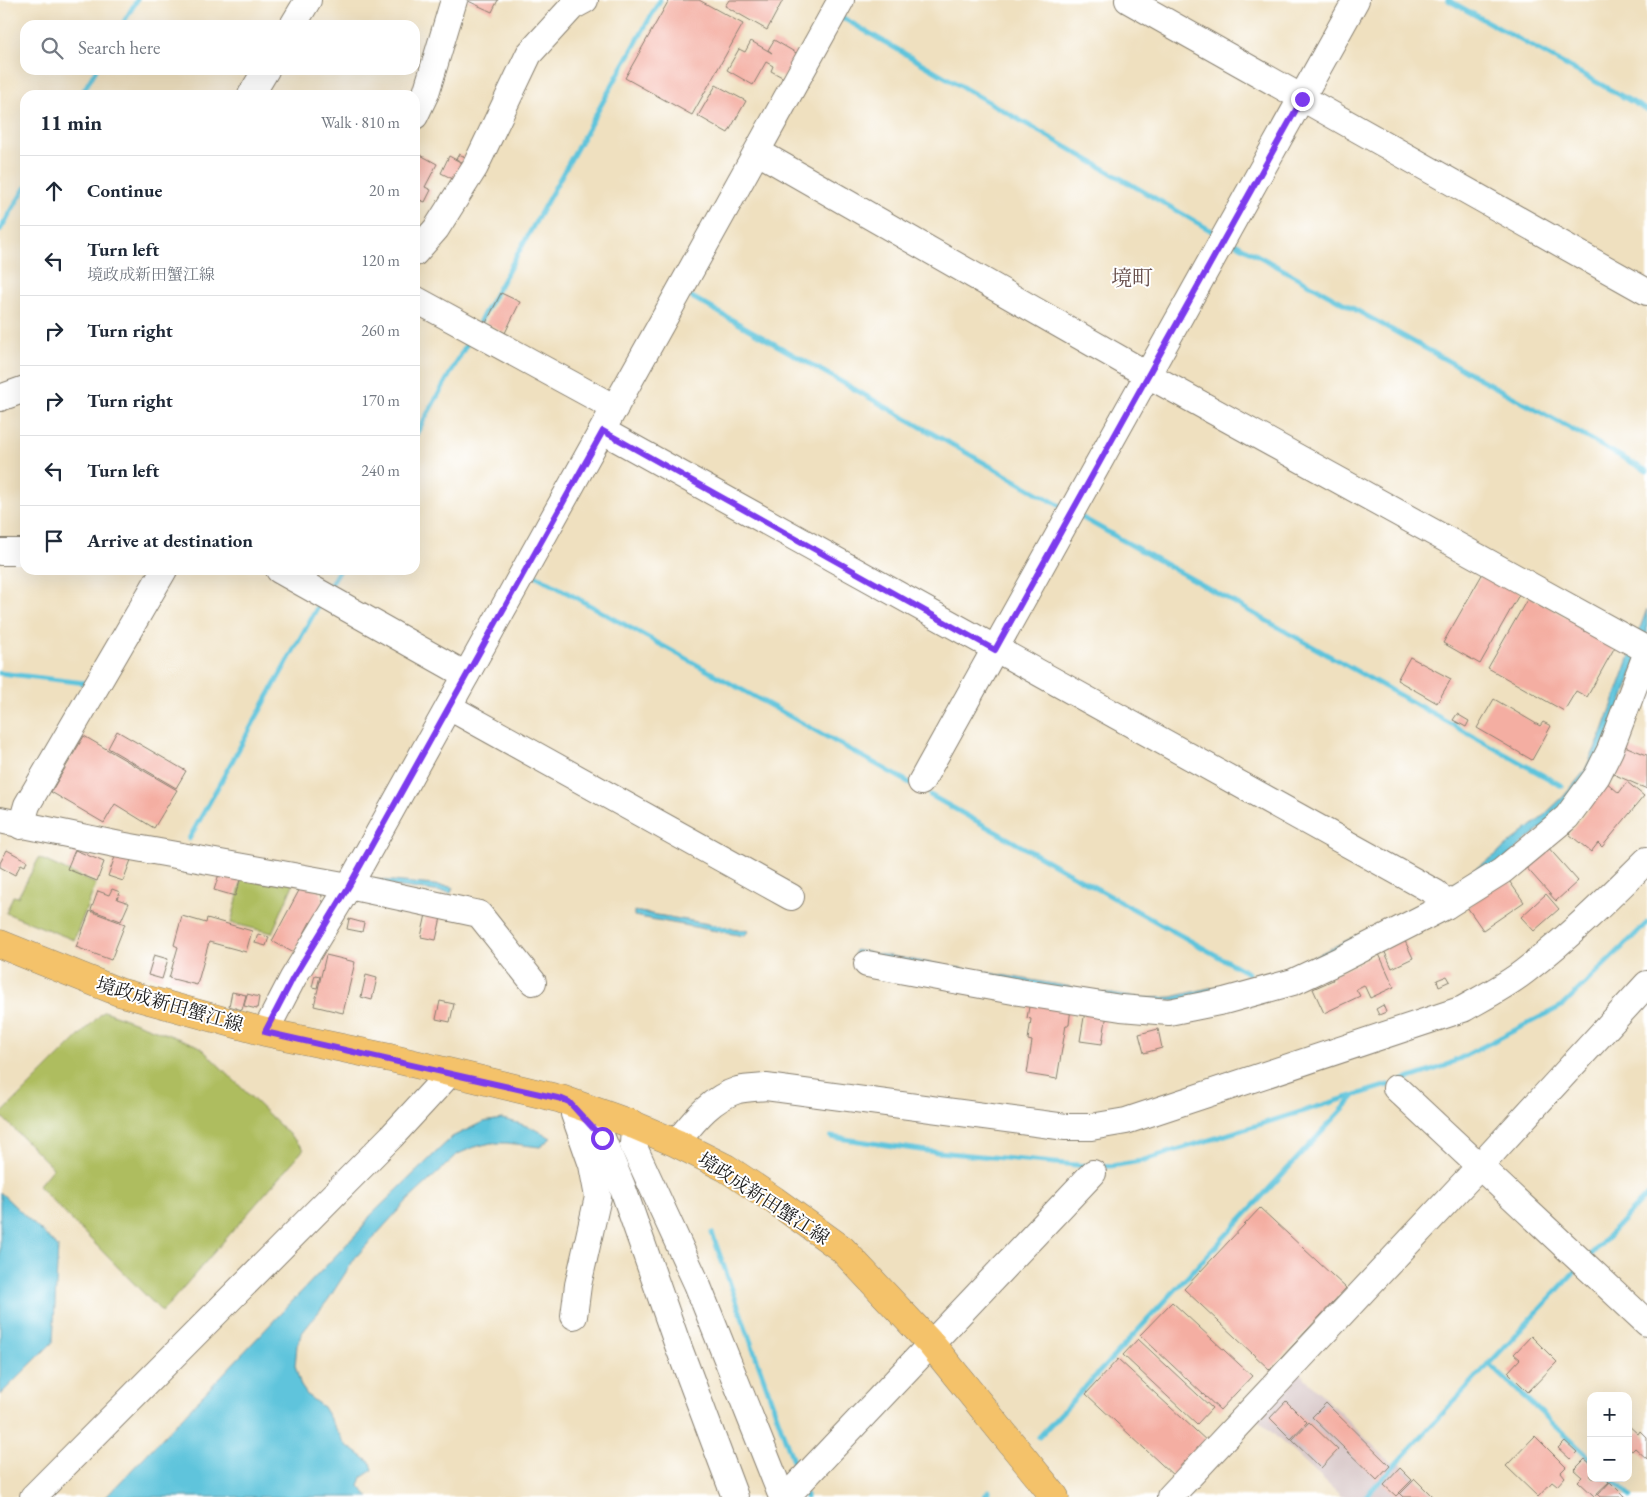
<!DOCTYPE html>
<html lang="en">
<head>
<meta charset="utf-8">
<style>
	body { margin:0; font-family:"EB Garamond","Noto Serif JP",serif; background:#f6f6f7; color:#1f2937 }
	.controls { position:absolute; right:15px; bottom:15px; display:grid; overflow:hidden; border-radius:10px; box-shadow:0 5px 20px #0002 }
	.controls button { width:45px; height:45px; display:grid; place-items:center; padding:0; border:0; border-bottom:1px solid #e0e1e3; background:#fff; color:#1f2937; font:25px sans-serif }
	.stop { position:absolute; width:15px; height:15px; margin:-11px; border:4px solid #7c3aed; border-radius:50%; background:#fff }
	.stop.end { background:#7c3aed; border-color:#fff; box-shadow:0 1px 5px #0008 }
	.list { margin:0; padding:0; list-style:none }
	h2 { display:flex; justify-content:space-between; align-items:center; height:65px; margin:0; padding:0 20px; font-size:21px }
	h2 small { font-size:16px; font-weight:400; color:#747a83 }
	.list li { display:grid; grid-template-columns:32px 1fr auto; gap:15px; align-items:center; box-sizing:border-box; height:70px; padding:0 20px; border-top:1px solid #e0e1e3 }
	.list b { display:block; font-size:19px; white-space:nowrap }
	.list p { margin:0; font-size:16px; white-space:nowrap; color:#747a83 }
	.list em { font-size:16px; font-style:normal; color:#747a83 }
	.icon { flex:none; width:28px; height:28px; fill:none; stroke:currentColor; stroke-width:2; stroke-linecap:round; stroke-linejoin:round }
	.map { position:relative; flex:none; width:1647px; height:1497px; overflow:hidden }
	.search { position:absolute; background:#fff; box-shadow:0 5px 20px #0002; left:20px; top:20px; width:400px; height:55px; display:flex; align-items:center; gap:12px; box-sizing:border-box; padding:0 18px; border-radius:15px; color:#747a83; font-size:19px }
	.panel { position:absolute; background:#fff; box-shadow:0 5px 20px #0002; left:20px; top:90px; width:400px; height:485px; border-radius:15px }
	.map>svg:first-child { display:block }
	.industrial { fill:#d2bfc0 }
	.green { fill:#aebd5f; stroke:#656c3e }
	.water { fill:#5fc4dc; stroke:#3e707c }
	.lines { fill:none; stroke-linecap:round; stroke-linejoin:round }
	.stream { stroke:#5fc4dc; stroke-width:5 }
	.building { fill:#f4aea2 }
	.minor-casing { stroke:#867e6e; stroke-width:28 }
	.major-casing { stroke:#867e6e; stroke-width:29 }
	.minor { stroke:#fff; stroke-width:26 }
	.major { stroke:#f4c26a; stroke-width:28 }
	.route { stroke:#7c3aed; stroke-width:6 }
	.labels { text-anchor:middle; stroke-width:4; stroke-linejoin:round; paint-order:stroke }
	.street-label { font-size:19px; fill:#1c1c1c; stroke:#fff }
	.quarter-label { font-size:21px; fill:#684f4b; stroke:#fff }
</style>
</head>
<body>
<div class="map">
<svg width="1647" height="1497" viewBox="0 0 1647 1497">
	<rect width="100%" height="100%" fill="#fff"/>
	<filter id="ink" filterUnits="userSpaceOnUse"><feTurbulence type="fractalNoise" baseFrequency=".02" numOctaves="2"/><feDisplacementMap in="SourceGraphic" scale="10" xChannelSelector="R" yChannelSelector="G"/><feConvolveMatrix kernelMatrix="1 2 1 2 8 2 1 2 1" color-interpolation-filters="sRGB"/></filter>
	<filter id="wash" filterUnits="userSpaceOnUse"><feTurbulence type="fractalNoise" baseFrequency=".0096" numOctaves="4" result="noise"/><feDisplacementMap in="SourceGraphic" scale="20" xChannelSelector="R" yChannelSelector="G"/><feGaussianBlur stdDeviation="1.12" result="paint"/><feColorMatrix in="noise" values="0 0 0 0 0 0 0 0 0 0 0 0 0 0 0 0 0 1.4 0 .05"/><feComposite in="paint" operator="in"/></filter>
	<g filter="url(#wash)">
		<rect width="100%" height="100%" fill="#efe0bf"/>
		<path class="industrial" d="M1298 1371 1394 1466 1398 1462 1435 1497H1342L1256 1418Z"/>
		<g class="green">
			<path d="M39 858 96 884 74 940 6 913 13 896 18 897Z"/>
			<path d="M244 871 295 880 272 933 231 923Z"/>
			<path d="M104 1011 199 1046 304 1149 162 1312 38 1186 53 1168 0 1115Z"/>
		</g>
		<g class="water">
			<path d="M1647 609V632L1609 739 1565 809 1499 863 1291 976 1188 1000 1125 1001 854 954 855 950 1124 996 1151 998 1172 997 1291 968 1431 899 1494 856 1539 820 1564 796 1584 772 1601 736Z"/>
			<path d="M363 878 453 887 451 893 360 882Z"/>
			<path d="M634 911 749 931 744 936 634 916Z"/>
			<path d="M502 1119C520 1123 535 1128 551 1138L540 1147 507 1143H491L474 1147 458 1154 405 1203 355 1258 328 1300 302 1333 297 1345 295 1366 301 1386 308 1396 323 1407 345 1444 371 1463 373 1470 362 1477 359 1486 369 1497H106L362 1228 370 1216 452 1137 483 1122Z"/>
			<path d="M0 1192 58 1247 53 1342 0 1395Z"/>
		</g>
		<g class="lines">
			<g class="stream">
				<path d="M1448 0 1647 110"/>
				<path d="M843 18 1217 234"/>
				<path d="M122 25 137 0"/>
				<path d="M81 95 96 70"/>
				<path d="M0 230 25 188"/>
				<path d="M1235 243 1647 471"/>
				<path d="M690 296 1064 508"/>
				<path d="M480 321 660 0"/>
				<path d="M415 436 469 340"/>
				<path d="M1081 517 1562 786"/>
				<path d="M537 576 910 783"/>
				<path d="M330 586 339 570"/>
				<path d="M0 673 85 683"/>
				<path d="M930 795 1248 973"/>
				<path d="M189 839 318 606"/>
				<path d="M1401 1081 1445 1066 1562 1006 1647 923"/>
				<path d="M831 1137 927 1151 1087 1166"/>
				<path d="M1098 1166H1111L1141 1161 1388 1085"/>
				<path d="M712 1233 797 1472"/>
				<path d="M1588 1258 1647 1195"/>
				<path d="M1489 1364 1591 1459"/>
				<path d="M1039 1437 1355 1096"/>
				<path d="M1611 1478 1631 1497"/>
				<path d="M806 1495V1497"/>
				<path d="M984 1497 989 1491"/>
				<path d="M1365 1497 1578 1268"/>
			</g>
		</g>
		<g id="blocks">
			<g class="building">
				<path d="M466 0H498L492 12Z"/>
				<path d="M669 0H699L743 24 692 115 625 78Z"/>
				<path d="M729 0H783L767 30 725 6Z"/>
				<path d="M774 40 798 54 784 78 771 71 773 66 766 62 753 85 727 70 739 49 745 52 751 41 772 53 768 50Z"/>
				<path d="M716 85 746 101 728 133 698 116Z"/>
				<path d="M415 152 437 164 425 187 431 190 425 202 420 200 415 210Z"/>
				<path d="M459 154 467 158 464 163 456 159Z"/>
				<path d="M449 156 464 164 455 180 441 173Z"/>
				<path d="M501 293 520 302 505 333 486 323Z"/>
				<path d="M1483 573 1520 593 1480 664 1443 643Z"/>
				<path d="M1529 596 1616 645 1587 697 1576 691 1564 711 1488 668Z"/>
				<path d="M1410 657 1451 679 1437 703 1397 680Z"/>
				<path d="M1494 699 1540 726 1543 722 1551 726 1532 760 1477 728Z"/>
				<path d="M1457 714 1469 721 1466 727 1453 720Z"/>
				<path d="M117 731 186 771 176 788 108 748Z"/>
				<path d="M84 736 177 790 154 828 115 804 104 823 51 792Z"/>
				<path d="M1622 745 1647 755V789L1611 773Z"/>
				<path d="M1605 781 1619 793 1627 782 1644 796 1602 847 1598 843 1591 852 1569 834 1590 808 1585 804Z"/>
				<path d="M1546 845 1578 881 1556 901 1524 865Z"/>
				<path d="M7 850 27 861 25 866 21 864 15 875 0 867V863Z"/>
				<path d="M75 850 104 862 97 881 67 869Z"/>
				<path d="M116 854 131 860 123 881 108 876Z"/>
				<path d="M220 871 241 877 235 896 214 890Z"/>
				<path d="M1507 878 1524 902 1483 930 1467 907Z"/>
				<path d="M303 883 321 892 324 907 314 925 310 922 294 953 272 941Z"/>
				<path d="M112 889 120 892 117 899 129 903 121 921 91 910 98 891 109 895Z"/>
				<path d="M1546 894 1559 909 1534 931 1521 917Z"/>
				<path d="M428 905 443 908 436 940 421 937Z"/>
				<path d="M90 911 125 924 111 960 76 947Z"/>
				<path d="M182 916 206 923 207 918 252 931 246 952 209 942 197 985 169 978 178 947 174 945Z"/>
				<path d="M349 919 364 923 362 932 347 929Z"/>
				<path d="M258 934 269 937 266 946 255 943Z"/>
				<path d="M1404 939 1413 958 1392 968 1383 948Z"/>
				<path d="M1379 954 1394 987 1370 998 1364 985 1356 989 1360 996 1324 1013 1313 989 1333 980 1331 976Z"/>
				<path d="M154 955 168 959 162 979 148 975Z"/>
				<path d="M326 955 355 962 343 1013 314 1006Z"/>
				<path d="M315 975 320 976 317 988 312 987Z"/>
				<path d="M366 975 377 978 372 1000 361 997Z"/>
				<path d="M1447 976 1450 981 1439 986 1437 980Z"/>
				<path d="M232 992 246 995 242 1010 229 1006Z"/>
				<path d="M247 994 259 997 257 1009 244 1006Z"/>
				<path d="M440 1001 454 1004 450 1022 436 1019Z"/>
				<path d="M1030 1001 1071 1007 1069 1025H1066L1057 1079 1027 1074 1032 1041 1028 1040 1031 1019 1027 1018Z"/>
				<path d="M1383 1005 1386 1012 1379 1015 1376 1009Z"/>
				<path d="M1085 1011 1107 1014 1102 1044 1080 1041Z"/>
				<path d="M1158 1029 1162 1048 1144 1053 1139 1034Z"/>
				<path d="M1260 1208 1346 1288 1270 1370 1184 1289Z"/>
				<path d="M1172 1302 1252 1376 1220 1410 1140 1335Z"/>
				<path d="M1531 1336 1557 1362 1528 1392 1508 1372 1520 1359 1514 1354Z"/>
				<path d="M1138 1339 1212 1408 1197 1424 1123 1355Z"/>
				<path d="M1118 1359 1208 1442 1175 1477 1086 1394Z"/>
				<path d="M1286 1401 1307 1422 1291 1439 1270 1418Z"/>
				<path d="M1326 1403 1390 1466 1377 1480 1312 1417Z"/>
				<path d="M1309 1422 1338 1450 1321 1468 1292 1440Z"/>
				<path d="M1628 1425 1638 1434 1640 1431 1647 1438V1459L1635 1448 1632 1451 1628 1448Z"/>
				<path d="M1535 1436 1566 1467 1561 1472 1565 1477 1557 1486 1552 1482 1538 1497 1506 1466Z"/>
				<path d="M1565 1441 1577 1452 1570 1459 1558 1448Z"/>
				<path d="M1585 1459 1591 1464V1478H1605L1609 1482 1594 1496 1578 1481 1582 1477 1574 1470Z"/>
				<path d="M1400 1468 1412 1480 1396 1496 1384 1485Z"/>
				<path d="M1415 1479 1433 1497H1403L1400 1494Z"/>
				<path d="M1610 1482 1625 1497H1600L1598 1495Z"/>
			</g>
		</g>
	</g>
	<g filter="url(#ink)">
		<use href="#blocks" fill-opacity="0" stroke="#867e6e" stroke-width="1"/>
		<g class="lines">
			<defs>
				<g id="minor">
					<path d="M1128 0 1647 292"/>
					<path d="M293 25 308 0"/>
					<path d="M251 95 266 70"/>
					<path d="M415 116 426 93 454 0"/>
					<path d="M758 152 1148 375 1647 650"/>
					<path d="M415 253 436 229 475 167 529 54 572 7 585 0"/>
					<path d="M415 299 615 408"/>
					<path d="M0 398 25 389"/>
					<path d="M603 431 1436 893 1446 906"/>
					<path d="M0 552H25"/>
					<path d="M279 570 466 675"/>
					<path d="M449 707 791 897"/>
					<path d="M921 782 1356 0"/>
					<path d="M0 820 120 845 349 886 479 914 533 982"/>
					<path d="M21 826 27 805 164 570"/>
					<path d="M867 964 1019 992 1121 1008 1169 1012 1224 1001 1293 982 1340 960 1446 906 1502 871 1567 817 1597 776 1610 750 1647 652"/>
					<path d="M265 1032 293 978 349 886 841 0"/>
					<path d="M1396 1088 1647 1323"/>
					<path d="M569 1102 602 1138 622 1186 676 1340 735 1497"/>
					<path d="M574 1114 592 1165 598 1197 578 1285 574 1316"/>
					<path d="M634 1125 633 1145 697 1284 782 1497"/>
					<path d="M676 1143C694 1121 710 1099 738 1090 747 1088 757 1088 766 1087L1066 1127H1091L1126 1121 1463 1009C1484 997 1506 986 1525 971 1569 937 1608 899 1647 860"/>
					<path d="M33 1497 391 1137 450 1073"/>
					<path d="M786 1497 1093 1173"/>
					<path d="M1170 1497 1480 1166 1647 984"/>
				</g>
				<path id="major" d="M0 944 119 992 265 1032 390 1058 561 1099 634 1125 676 1143 726 1168 774 1200 842 1249 931 1344 1055 1497"/>
			</defs>
			<use href="#minor" class="minor-casing"/>
			<use href="#major" class="major-casing"/>
			<use href="#minor" class="minor"/>
			<use href="#major" class="major"/>
		</g>
	</g>
	<g class="lines" filter="url(#ink)">
		<path class="route" d="M602 1138 569 1102 562 1099 265 1032 293 978 349 886 603 431 995 650 1302 99"/>
	</g>
	<g class="labels">
		<g class="street-label">
			<text transform="translate(170 1004) rotate(16)" y="7">境政成新田蟹江線</text>
			<text transform="translate(764 1198) rotate(33)" y="7">境政成新田蟹江線</text>
		</g>
		<g class="quarter-label">
			<text x="1132" y="285">境町</text>
		</g>
	</g>
</svg>
<div class="controls">
<button>+</button>
<button>−</button>
</div>
<div class="stop" style="left:602px;top:1138px"></div>
<div class="stop end" style="left:1302px;top:99px"></div>
<div class="search"><svg class="icon" aria-label="search" viewBox="0 0 24 24"><circle cx="10" cy="10" r="6"/><path d="M15 15l6 6"/></svg>Search here</div>
<section class="panel">
<h2>11 min<small>Walk · 810 m</small></h2>
<ul class="list">
<li><svg class="icon" aria-label="ahead" viewBox="0 0 24 24"><path d="M12 20V5M6 11l6-6 6 6"/></svg><div><b>Continue</b></div><em>20 m</em></li>
<li><svg class="icon" aria-label="left" viewBox="0 0 24 24"><path d="M17 20v-9H6M10 6l-5 5 5 5"/></svg><div><b>Turn left</b><p>境政成新田蟹江線</p></div><em>120 m</em></li>
<li><svg class="icon" aria-label="right" viewBox="0 0 24 24"><path d="M7 20v-9h11M14 6l5 5-5 5"/></svg><div><b>Turn right</b></div><em>260 m</em></li>
<li><svg class="icon" aria-label="right" viewBox="0 0 24 24"><path d="M7 20v-9h11M14 6l5 5-5 5"/></svg><div><b>Turn right</b></div><em>170 m</em></li>
<li><svg class="icon" aria-label="left" viewBox="0 0 24 24"><path d="M17 20v-9H6M10 6l-5 5 5 5"/></svg><div><b>Turn left</b></div><em>240 m</em></li>
<li><svg class="icon" aria-label="arrive" viewBox="0 0 24 24"><path d="M6 21V4h12l-3 4 3 4H6"/></svg><div><b>Arrive at destination</b></div></li>
</ul>
</section>
</div>
</body>
</html>
